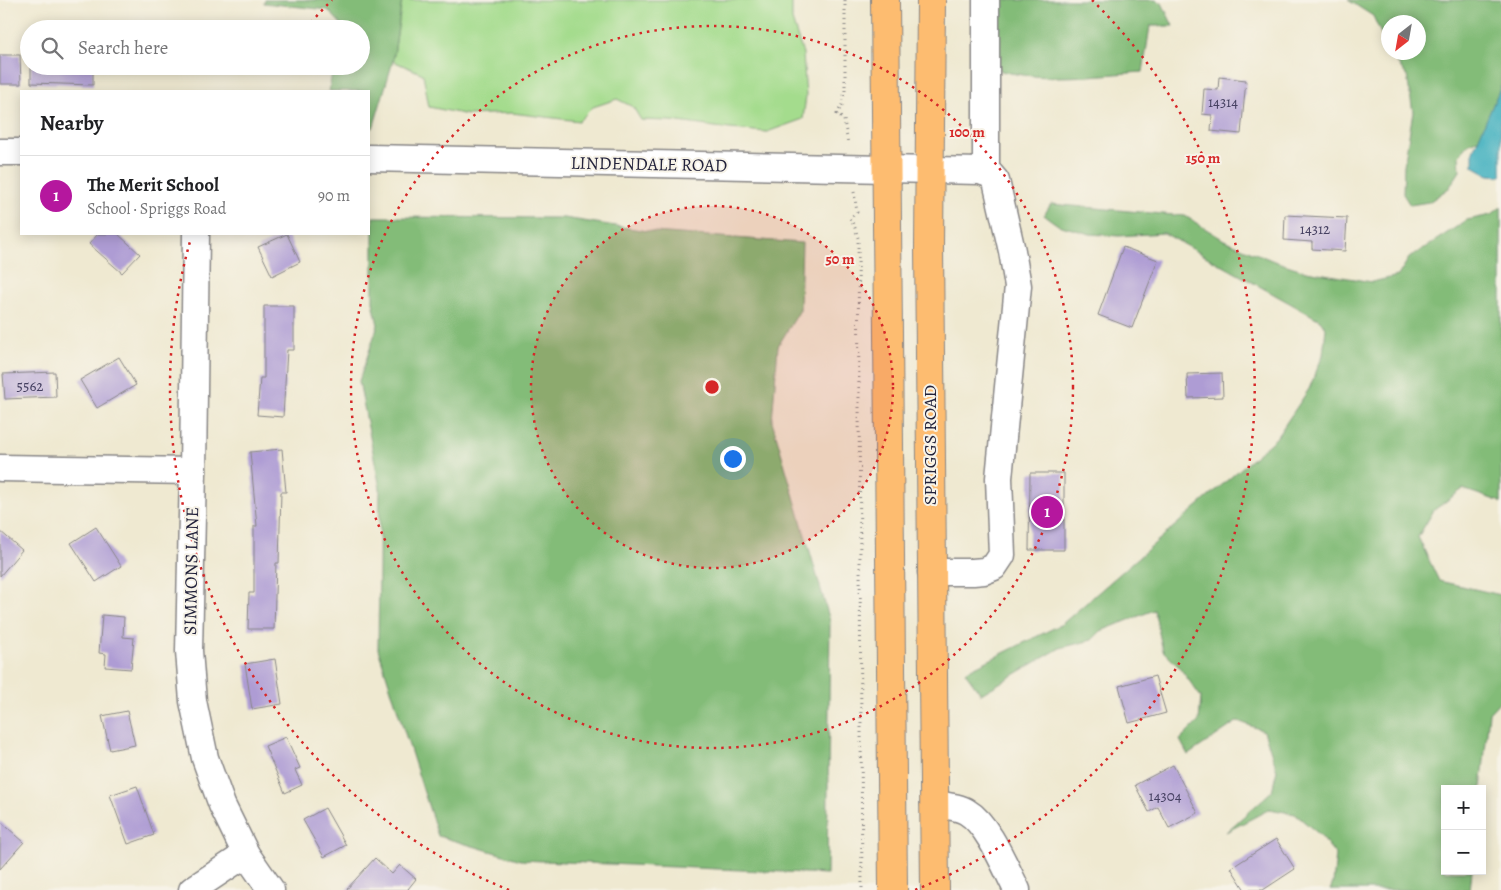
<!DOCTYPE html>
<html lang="en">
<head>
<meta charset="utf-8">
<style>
	body { margin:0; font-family:Alegreya,serif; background:#f6f6f6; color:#202124 }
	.controls { position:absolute; right:15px; bottom:15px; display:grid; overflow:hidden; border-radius:0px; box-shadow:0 2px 12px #0003 }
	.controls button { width:45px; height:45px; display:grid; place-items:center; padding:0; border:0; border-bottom:1px solid #e0e0e0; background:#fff; color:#202124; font:25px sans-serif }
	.compass { position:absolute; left:1381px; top:15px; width:45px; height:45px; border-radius:50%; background:#fff; box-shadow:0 2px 12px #0003; rotate:211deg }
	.you { position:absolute; left:732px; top:458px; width:18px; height:18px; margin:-12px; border:4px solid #fff; border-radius:50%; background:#1a73e8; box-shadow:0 0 0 8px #1a73e833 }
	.badge { display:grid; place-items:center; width:32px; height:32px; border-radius:50%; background:#b5179e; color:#fff; font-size:16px; font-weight:700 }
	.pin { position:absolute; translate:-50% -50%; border:2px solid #fff; box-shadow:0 1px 5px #0006 }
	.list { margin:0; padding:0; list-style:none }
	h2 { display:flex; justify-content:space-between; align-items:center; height:65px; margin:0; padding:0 20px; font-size:21px }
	h2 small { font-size:16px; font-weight:400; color:#757577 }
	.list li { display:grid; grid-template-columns:32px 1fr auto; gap:15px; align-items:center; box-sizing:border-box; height:80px; padding:0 20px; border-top:1px solid #e0e0e0 }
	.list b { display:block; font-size:19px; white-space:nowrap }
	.list p { margin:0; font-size:16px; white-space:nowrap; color:#757577 }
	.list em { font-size:16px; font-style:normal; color:#757577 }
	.icon { flex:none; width:28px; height:28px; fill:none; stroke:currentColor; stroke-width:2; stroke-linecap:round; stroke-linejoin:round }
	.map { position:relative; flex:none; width:1501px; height:890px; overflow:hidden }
	.search { position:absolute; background:#fff; box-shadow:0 2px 12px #0003; left:20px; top:20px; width:350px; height:55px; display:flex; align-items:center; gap:12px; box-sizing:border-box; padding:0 18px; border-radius:28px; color:#757577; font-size:19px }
	.panel { position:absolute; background:#fff; box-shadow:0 2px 12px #0003; left:20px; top:90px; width:350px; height:145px; border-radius:0px }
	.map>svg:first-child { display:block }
	.green { fill:#a4dc8d; stroke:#637f64 }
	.forest { fill:#83bc78; stroke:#526f5a }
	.water { fill:#43b1c0; stroke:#326a7e }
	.building { fill:#ae9cd4 }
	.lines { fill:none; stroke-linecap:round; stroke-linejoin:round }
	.minor-casing { stroke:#888686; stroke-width:29 }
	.major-casing { stroke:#888686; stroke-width:30 }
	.path { stroke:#888686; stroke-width:3; stroke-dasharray:1 4; stroke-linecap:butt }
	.minor { stroke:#fff; stroke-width:26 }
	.major { stroke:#fdbc70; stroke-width:28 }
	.ring { fill:none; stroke:#d62828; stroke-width:2.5; stroke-dasharray:2.5 5 }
	.labels { text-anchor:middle; stroke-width:4; stroke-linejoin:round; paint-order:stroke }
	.number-label { font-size:15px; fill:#454061 }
	.street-label { font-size:18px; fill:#22223b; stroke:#f7f3e8 }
	.centre { fill:#d62828; stroke:#f7f3e8; stroke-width:2.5 }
	.ring-label { font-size:15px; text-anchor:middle; font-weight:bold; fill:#d62828; stroke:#f7f3e8; stroke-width:4; stroke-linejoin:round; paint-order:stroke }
</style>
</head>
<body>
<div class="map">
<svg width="1501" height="890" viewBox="0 0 1501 890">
	<rect width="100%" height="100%" fill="#f7f3e8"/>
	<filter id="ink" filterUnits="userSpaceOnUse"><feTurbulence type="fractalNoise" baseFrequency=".02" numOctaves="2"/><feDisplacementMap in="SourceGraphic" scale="10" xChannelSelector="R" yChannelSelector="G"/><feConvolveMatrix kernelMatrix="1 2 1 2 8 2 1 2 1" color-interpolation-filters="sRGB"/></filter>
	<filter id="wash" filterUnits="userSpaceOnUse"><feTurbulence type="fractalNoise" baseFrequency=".0096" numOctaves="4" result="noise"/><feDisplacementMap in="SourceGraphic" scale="20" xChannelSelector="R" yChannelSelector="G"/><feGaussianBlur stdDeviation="1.12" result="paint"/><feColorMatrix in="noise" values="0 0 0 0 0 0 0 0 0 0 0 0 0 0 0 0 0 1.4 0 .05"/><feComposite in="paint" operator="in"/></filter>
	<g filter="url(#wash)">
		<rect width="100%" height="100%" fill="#efe9d1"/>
		<path class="green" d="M402 0H792V20L803 54 806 96 803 119 767 132 730 129 671 121 641 120 633 107 617 99 593 107 579 121 512 113 468 115 429 107 423 74 393 61Z"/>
		<g class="forest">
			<path d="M265 0H402L393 61 373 128H369V91H329L333 66H361V29H340L341 24 328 10 264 3Z"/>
			<path d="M996 0H1155L1162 3 1173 26H1150L1143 72C1096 75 1047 82 1001 71L996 62Z"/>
			<path d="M1348 0H1501V86L1480 138 1468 144 1459 155 1460 171 1449 188 1429 202 1410 205 1403 194 1404 165 1413 112 1407 76 1390 53 1418 52V22H1388V49L1373 16Z"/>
			<path d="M1051 204 1185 216 1224 240 1274 261 1306 271 1372 282 1398 276 1409 258 1467 220 1491 215 1501 207V503L1498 501 1463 489 1434 510 1418 537 1439 581 1501 595V700L1489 713 1481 789H1445V871H1472L1470 890H1330L1333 883 1336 855 1320 835 1295 814 1270 809 1226 832 1272 791 1277 770 1264 731 1238 721 1188 755 1180 740 1199 721 1201 697 1180 668 1163 651 1154 610 1101 631 1092 640 1060 648 981 694 965 672 1062 624 1276 438 1309 389 1323 355 1326 328 1320 320 1164 233 1119 236 1090 234 1058 225 1044 215Z"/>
			<path d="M373 217 564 218 654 232 802 243 800 310 778 346 772 421 830 621 827 874 521 860 438 836 378 649 380 488 359 381 378 325 373 302Z"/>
		</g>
		<path class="water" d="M1501 86V176L1489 175 1473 166V151Z"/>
		<g id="blocks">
			<g class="building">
				<path d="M0 55H20L21 84H0Z"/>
				<path d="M31 66H93V85L31 83Z"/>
				<path d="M1219 77 1246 80 1241 134 1211 131 1212 115 1202 114 1204 89 1218 90Z"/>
				<path d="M1285 215 1347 218 1345 251 1312 249V242L1284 240Z"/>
				<path d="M98 234H118L140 254 122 273 89 244Z"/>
				<path d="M287 234 300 262 272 276 258 247Z"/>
				<path d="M1123 247 1158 260 1132 328 1098 315Z"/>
				<path d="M264 306H294V350H287L283 417 257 415 260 378H264Z"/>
				<path d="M119 357 136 385 97 408 80 380Z"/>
				<path d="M55 372 56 397 5 399 3 374Z"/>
				<path d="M1222 373 1223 397 1188 398 1187 374Z"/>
				<path d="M282 449 286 492H281L279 563H276L274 629H248L249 593H254V526H257L250 452Z"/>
				<path d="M1030 473H1064V550H1029Z"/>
				<path d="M96 527 121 566 96 582 71 543Z"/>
				<path d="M0 531 22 550 0 576Z"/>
				<path d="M102 615 124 617 123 637 134 638 131 669 105 667 106 654 99 653Z"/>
				<path d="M275 659 282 704 252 709 245 664Z"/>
				<path d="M1155 676 1166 713 1129 723 1119 686Z"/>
				<path d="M127 711 135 745 110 750 102 716Z"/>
				<path d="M286 737 300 768 295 770 302 785 285 793 265 746Z"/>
				<path d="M1173 765 1198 813 1169 828 1158 807 1149 812 1135 785Z"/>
				<path d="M137 786 154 835 128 844 110 795Z"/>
				<path d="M325 808 346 845 324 857 303 820Z"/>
				<path d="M0 821 24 842 0 869Z"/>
				<path d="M1276 839 1295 869 1263 890H1245L1231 868Z"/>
				<path d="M375 858 392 874 400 865 416 879 408 889 409 890H346Z"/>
			</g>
		</g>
	</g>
	<g filter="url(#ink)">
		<use href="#blocks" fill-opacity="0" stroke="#888686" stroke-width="1"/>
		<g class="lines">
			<defs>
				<g id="minor">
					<path d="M0 152H21"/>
					<path d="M369 158 980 171 986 173V0"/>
					<path d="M196 234 193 471 189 651 193 701 205 758 222 805 246 854 271 890"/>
					<path d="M0 468 193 471"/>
					<path d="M931 572H973L984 571 994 567 1002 555 999 478 1018 286 1012 251 996 181 990 174 986 173"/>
					<path d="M934 804C944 806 958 806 967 812 988 824 1006 869 1017 890"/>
					<path d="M192 890 246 854"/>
				</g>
				<g id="major">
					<path d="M885 0 893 890"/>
					<path d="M931 0 929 247 935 890"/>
				</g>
			</defs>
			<use href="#minor" class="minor-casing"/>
			<use href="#major" class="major-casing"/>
			<g class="path">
				<path d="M845 0V91L842 105 837 114 844 120 848 144"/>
				<path d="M854 192 857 212 850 218 855 228 858 238 862 890"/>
			</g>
			<use href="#minor" class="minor"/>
			<use href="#major" class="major"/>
		</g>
	</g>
	<circle cx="712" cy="387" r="181" fill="#d62828" fill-opacity=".12"/>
	<g class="ring">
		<circle cx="712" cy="387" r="181"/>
		<circle cx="712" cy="387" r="361"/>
		<path d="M509 890A542 542 0 0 1 191 238M306 28A542 542 0 0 1 332 0M1092 0A542 542 0 0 1 915 890"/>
	</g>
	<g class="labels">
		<g class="number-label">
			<text x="1223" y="107">14314</text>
			<text x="1315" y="234">14312</text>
			<text x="30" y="391">5562</text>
			<text x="1165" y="801">14304</text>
		</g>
		<g class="street-label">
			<text transform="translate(649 164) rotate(1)" y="6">LINDENDALE ROAD</text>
			<text transform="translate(930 445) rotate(-90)" y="6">SPRIGGS ROAD</text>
			<text transform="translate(191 571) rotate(-89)" y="6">SIMMONS LANE</text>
		</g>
	</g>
	<circle cx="712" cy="387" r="8" class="centre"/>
	<g class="ring-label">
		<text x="967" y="137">100 m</text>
		<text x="1203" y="163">150 m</text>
		<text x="840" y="264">50 m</text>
	</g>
</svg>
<div class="controls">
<button>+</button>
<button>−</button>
</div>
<svg class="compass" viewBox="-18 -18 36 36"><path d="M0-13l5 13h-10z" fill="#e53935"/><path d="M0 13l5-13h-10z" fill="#757577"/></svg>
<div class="you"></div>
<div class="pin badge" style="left:1047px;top:512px">1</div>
<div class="search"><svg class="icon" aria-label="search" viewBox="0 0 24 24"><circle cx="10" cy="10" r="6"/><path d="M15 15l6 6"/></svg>Search here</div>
<section class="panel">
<h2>Nearby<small></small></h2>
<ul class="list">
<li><span class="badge">1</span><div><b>The Merit School</b><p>School · Spriggs Road</p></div><em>90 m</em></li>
</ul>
</section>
</div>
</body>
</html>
